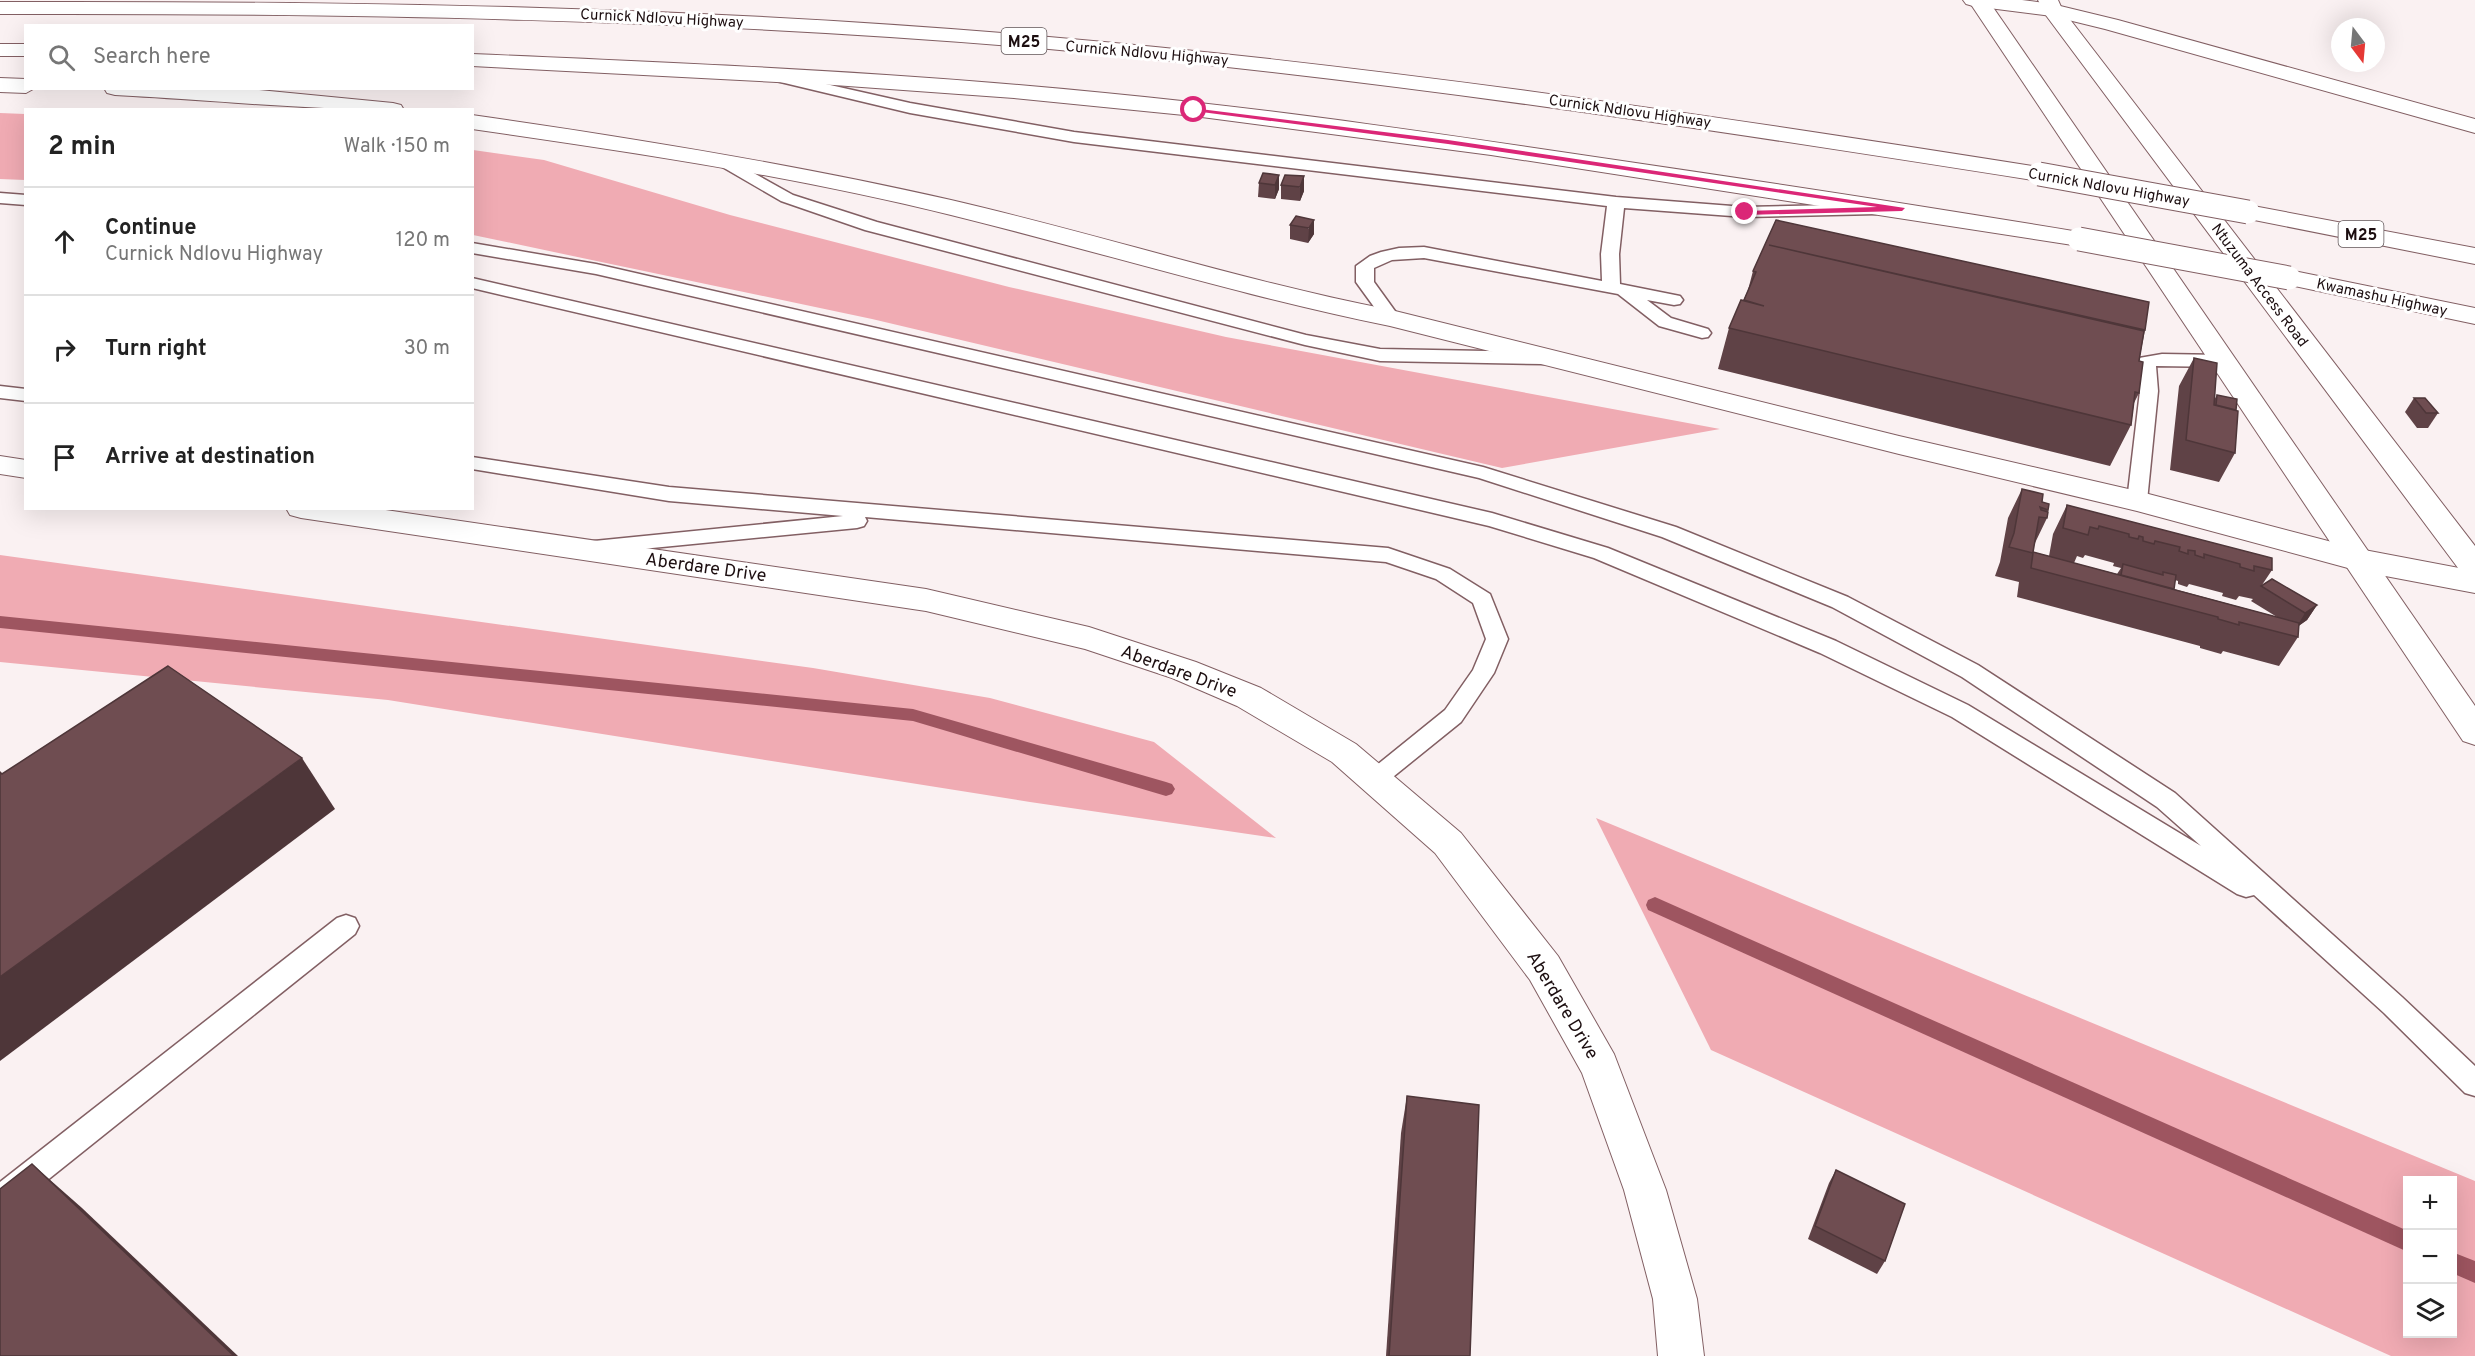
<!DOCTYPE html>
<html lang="en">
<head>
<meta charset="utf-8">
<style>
	body { margin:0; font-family:Overpass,sans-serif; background:#f6f6f6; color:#222 }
	.controls { position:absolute; right:18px; bottom:18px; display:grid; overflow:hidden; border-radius:0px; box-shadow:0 6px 24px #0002 }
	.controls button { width:54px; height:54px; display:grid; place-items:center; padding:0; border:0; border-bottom:2px solid #e0e0e0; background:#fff; color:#222; font:30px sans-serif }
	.compass { position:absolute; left:2331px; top:18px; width:54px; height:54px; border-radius:50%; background:#fff; box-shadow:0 6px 24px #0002; rotate:164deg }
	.stop { position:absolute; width:18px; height:18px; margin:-14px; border:4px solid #db2777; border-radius:50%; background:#fff }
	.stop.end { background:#db2777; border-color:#fff; box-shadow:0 2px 6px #0008 }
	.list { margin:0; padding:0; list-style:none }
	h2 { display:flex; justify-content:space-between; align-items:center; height:78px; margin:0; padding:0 24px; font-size:26px }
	h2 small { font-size:20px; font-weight:400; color:#767676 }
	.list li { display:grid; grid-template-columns:39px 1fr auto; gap:18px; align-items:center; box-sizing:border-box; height:108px; padding:0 24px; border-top:2px solid #e0e0e0 }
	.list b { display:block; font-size:22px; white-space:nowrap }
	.list p { margin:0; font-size:20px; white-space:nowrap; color:#767676 }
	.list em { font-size:20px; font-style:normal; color:#767676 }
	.icon { flex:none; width:33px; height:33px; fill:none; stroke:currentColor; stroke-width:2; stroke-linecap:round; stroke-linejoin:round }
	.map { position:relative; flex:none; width:2475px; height:1356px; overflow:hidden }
	.search { position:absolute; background:#fff; box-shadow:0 6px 24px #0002; left:24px; top:24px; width:450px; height:66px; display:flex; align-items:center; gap:15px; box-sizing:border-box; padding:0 21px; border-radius:0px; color:#767676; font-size:22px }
	.panel { position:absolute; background:#fff; box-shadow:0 6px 24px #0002; left:24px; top:108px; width:450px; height:402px; border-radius:0px }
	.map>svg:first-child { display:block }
	.green { fill:#f0abb3; fill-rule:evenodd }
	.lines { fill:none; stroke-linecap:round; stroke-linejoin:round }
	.stream { fill:#9e5560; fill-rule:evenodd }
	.service-casing { stroke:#825f63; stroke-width:3 }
	.minor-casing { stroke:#825f63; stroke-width:2 }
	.tertiary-casing { stroke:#825f63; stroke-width:2 }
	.primary-casing { stroke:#825f63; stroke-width:2 }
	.service { fill:#fff; fill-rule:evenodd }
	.minor { fill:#fff; fill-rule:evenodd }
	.tertiary { fill:#fff; fill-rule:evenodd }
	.primary { fill:#fff; fill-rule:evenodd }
	.primary-bridge-casing { stroke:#825f63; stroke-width:25; stroke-linecap:butt }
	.primary-bridge { stroke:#fff; stroke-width:23 }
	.wall { fill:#5f4246; fill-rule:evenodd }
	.shaded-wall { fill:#4e3639 }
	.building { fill:#6f4d51; stroke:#4e3639; stroke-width:1.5 }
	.route { fill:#db2777 }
	.labels { text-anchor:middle; stroke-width:6; stroke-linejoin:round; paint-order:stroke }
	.far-street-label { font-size:15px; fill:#1c0e10; stroke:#fff }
	.shield { fill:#fff; stroke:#605658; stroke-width:1.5 }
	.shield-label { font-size:16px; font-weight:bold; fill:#1c0e10 }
	.street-label { font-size:18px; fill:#1c0e10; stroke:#fff }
</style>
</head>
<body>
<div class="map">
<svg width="2475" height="1356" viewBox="0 0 2475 1356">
	<rect width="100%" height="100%" fill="#faf1f2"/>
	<g class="green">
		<path d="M0 113 25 114V180L0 179Z"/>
		<path d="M473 150 544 160 730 215 1009 287 1226 337 1720 429 1502 468 872 319 473 235Z"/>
		<path d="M0 555 813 668 990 698 1154 742 1276 838 1030 802 388 700 0 662Z"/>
		<path d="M1596 818 2475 1181V1356H2391L1711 1050ZM2408 1180H2452V1334H2408Z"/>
	</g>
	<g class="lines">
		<g class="stream">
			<path d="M0 616 913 709 1166 782 1172 784 1175 789 1172 794 1166 796 913 721 0 628Z"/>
			<path d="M1655 897 2408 1231V1252L1648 910 1646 905 1648 900Z"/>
			<path d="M2452 1252 2475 1261V1283L2452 1273Z"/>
		</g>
		<defs>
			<g id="service">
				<path d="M777 73 910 103 1074 132 1616 197 1745 207 1876 204 1884 209 1876 214 1745 217 1624 208 1619 254 1620 284 1680 296 1683 300 1680 304 1674 305 1647 300 1671 318 1708 329 1711 333 1708 337 1702 338 1659 326 1618 294 1424 258 1392 260 1374 268V282L1400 318 1397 322H1385L1356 282V266L1370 256 1381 252 1399 248 1424 247 1602 281 1601 254 1607 206 1074 142 910 113 772 80 770 77 772 74Z"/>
				<path d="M725 157 793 195 877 222 1306 335 1380 349 1544 352 1551 354 1553 358 1551 362 1544 364 1380 361 1305 345 865 230 781 201 719 165 717 162Z"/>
				<path d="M0 193 26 195V205L0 203Z"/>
				<path d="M472 243 596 264 1483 467 1676 527 1848 597 1978 665 2175 793 2402 997 2475 1066V1096L2465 1093 2384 1013 2254 895 2246 897 2237 894 1952 717 1820 653 1594 558 1489 526 472 288V278L1492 513 1608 548 1836 641 1968 705 2201 846 2157 807 1962 677 1832 607 1662 537 1479 478 596 274 472 253Z"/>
				<path d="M2162 354 2224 355 2231 357 2233 361 2231 365 2224 367 2156 366 2158 391 2147 501 2144 506 2137 508 2130 506 2127 501 2140 391 2137 362 2139 358Z"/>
				<path d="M0 386 26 389V401L0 398Z"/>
				<path d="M472 457 669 487 1388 548 1450 569 1490 594 1508 639 1494 673 1461 722 1383 785 1375 788 1367 785 1363 779 1367 773 1445 710 1473 670 1486 639 1473 603 1436 579 1386 562 865 517 867 521 864 526 857 528 591 554 584 552 581 547 584 542 843 516 669 501 472 469Z"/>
				<path d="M346 915 355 918 359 926 355 934 10 1210 0 1214V1182L337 918Z"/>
			</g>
			<g id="minor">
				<path d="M0 456 26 460V478L0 474Z"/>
				<path d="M286 508H372L926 589 1089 627 1196 662 1261 688 1356 744 1461 833 1558 956 1614 1054 1666 1190 1697 1299 1704 1356H1658L1653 1299 1624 1190 1582 1073 1530 980 1435 853 1332 762 1237 706 1172 678 1085 649 926 611 301 518 290 515Z"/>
			</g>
			<g id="tertiary">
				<path d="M1968 0H1988L2475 706V745L2463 741Z"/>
				<path d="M2038 0H2058L2062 9 2475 546V579L2464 576 2045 14Z"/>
			</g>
			<g id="primary">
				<path d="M1963 0H2022L2052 4 2118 20 2475 119V133L2105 29 2052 16 1973 6 1966 4Z"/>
				<path d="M0 2C350 1 700 6 1049 37 1381 66 1710 115 2039 167L2047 169 2051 174 2047 179 2039 181C1710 129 1381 79 1049 49 700 19 350 13 0 14Z"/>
				<rect x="0" y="44" width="26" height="12"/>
				<path d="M472 54C684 63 895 72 1105 93 1281 110 1455 136 1629 162 1779 184 1929 207 2079 232L2088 234 2091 239 2088 244 2079 246 1491 155 1194 116 1014 98 834 85 472 66Z"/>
				<path d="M0 78 26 79V88H35L26 93 0 92Z"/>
				<path d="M104 88H239L393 103 401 105 404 110C307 110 211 100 115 95L107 93Z"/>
				<path d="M472 115C633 138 793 164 951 200 1098 234 1243 281 1391 310L1899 436 2137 491 2359 549 2475 571V593L2359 571 2137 511 1899 454 1390 326C1242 296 1097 251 951 215 793 176 633 152 472 129Z"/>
				<path d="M2248 205 2475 248V264L2239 217 2236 212 2239 207Z"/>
				<path d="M2289 270 2475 308V324L2280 283 2276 278 2280 273Z"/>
			</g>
		</defs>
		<use href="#service" class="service-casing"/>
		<use href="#minor" class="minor-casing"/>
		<use href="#tertiary" class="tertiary-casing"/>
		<use href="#primary" class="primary-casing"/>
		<use href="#service" class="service"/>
		<use href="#minor" class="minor"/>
		<use href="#tertiary" class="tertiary"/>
		<use href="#primary" class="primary"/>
		<defs>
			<g id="primary-bridge">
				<path d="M2039 174 2248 212"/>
				<path d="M2079 239 2289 278"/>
			</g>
		</defs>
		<use href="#primary-bridge" class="primary-bridge-casing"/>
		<use href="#primary-bridge" class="primary-bridge"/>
	</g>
	<g class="wall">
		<path d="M1279 175V189L1275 199 1258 197 1259 183Z"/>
		<path d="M1285 175 1304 191 1300 201 1281 199V185Z"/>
		<path d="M1296 216 1314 234 1308 243 1290 239V225Z"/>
		<path d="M1776 220 2145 330 2139 361V393L2134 403 2131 425 2110 466 1718 369 1729 328 1743 301 1748 290 1753 271Z"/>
		<path d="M2194 358 2214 400 2217 395 2235 453 2219 482 2170 470 2179 386Z"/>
		<path d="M2414 398 2438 413 2428 428H2417L2405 412Z"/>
		<path d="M2022 489 2042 502 2048 510 2047 518 2034 545 2033 552 2049 556 2053 534 2067 505 2272 570 2262 585 2317 605 2307 620 2298 626V637L2279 666 2223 651 2221 654 2200 648V646L2017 597 2019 582 1995 576 2000 562 2008 518ZM2085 555 2114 563 2113 566 2121 568 2117 574 2074 563 2077 556 2083 558ZM2175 580 2178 581V584L2187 587 2189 584 2223 593 2222 596 2236 600 2239 596 2253 599 2251 601 2277 617 2174 589Z"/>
		<path d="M1407 1096 1470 1356H1386L1401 1133Z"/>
		<path d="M1836 1170 1885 1261 1877 1274 1808 1239 1829 1183Z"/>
	</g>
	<g class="shaded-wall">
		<path d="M1279 175V189L1275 199V185Z"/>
		<path d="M1304 176V191L1300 201V187Z"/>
		<path d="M1314 220V234L1308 243 1309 228Z"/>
		<path d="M2317 605 2307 620 2296 628 2305 613Z"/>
		<path d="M302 758 335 809 0 1061V977Z"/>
		<path d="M32 1164 82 1208 238 1356H234Z"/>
	</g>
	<g class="building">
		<path d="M1263 173 1279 175 1275 185 1259 183Z"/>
		<path d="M1285 175 1304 176 1300 187 1281 185Z"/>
		<path d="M1296 216 1314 220 1309 228 1290 225Z"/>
		<path d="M1776 220 2149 302 2145 330 1769 245 2144 331 2139 361 2143 362 2139 393 2135 392 2131 425 1729 328 1741 300 1764 306 1744 300 1756 272 1753 271Z"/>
		<path d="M2194 358 2217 363 2214 405 2238 411 2235 453 2186 440Z"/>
		<path d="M2217 395 2237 399 2236 410 2216 405Z"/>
		<path d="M2414 398H2425L2438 413H2426Z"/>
		<path d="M2022 489 2043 494 2042 502 2049 504 2048 510 2040 507 2041 510 2048 512 2047 518 2039 517 2033 552 2299 623 2298 637 2239 622V625L2218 619V617L2031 568 2033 553 2009 547 2014 533Z"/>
		<path d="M2067 505 2272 558V570L2254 566V571L2240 567V564L2204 554V558L2195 555V551L2188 550V554L2179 551 2180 547 2155 541 2154 544 2143 541V537L2139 536 2138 539 2129 537V534L2099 526 2098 529 2090 527 2088 535 2063 528Z"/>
		<path d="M2123 564 2163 575V572L2176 575 2174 589 2121 575Z"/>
		<path d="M2272 579 2317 605 2305 613 2261 586Z"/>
		<path d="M168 666 302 758 0 977V772L2 774Z"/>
		<path d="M1407 1096 1479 1105 1470 1356H1389Z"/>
		<path d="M32 1164 234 1356H0V1189Z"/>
		<path d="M1836 1170 1905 1204 1885 1261 1815 1226Z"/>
	</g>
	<path class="route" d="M1192 108 1448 140 1905 208 1902 211 1745 215 1743 211 1877 207 1448 144 1194 111Z"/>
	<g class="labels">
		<g class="far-street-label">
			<text transform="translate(662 18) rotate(3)" y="5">Curnick Ndlovu Highway</text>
			<text transform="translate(1147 53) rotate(5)" y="5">Curnick Ndlovu Highway</text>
			<text transform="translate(1630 111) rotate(8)" y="5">Curnick Ndlovu Highway</text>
			<text transform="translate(2109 187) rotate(10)" y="5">Curnick Ndlovu Highway</text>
			<text transform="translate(2260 285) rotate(53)" y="5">Ntuzuma Access Road</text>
			<text transform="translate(2382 297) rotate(12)" y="5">Kwamashu Highway</text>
		</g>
		<g class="shield">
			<rect x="1001.5" y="28" width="45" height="26" rx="4.5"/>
			<rect x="2338.5" y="221" width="45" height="26" rx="4.5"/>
		</g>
		<g class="shield-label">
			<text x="1024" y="47">M25</text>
			<text x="2361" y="240">M25</text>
		</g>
		<g class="street-label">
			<text transform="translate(706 567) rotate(8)" y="6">Aberdare Drive</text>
			<text transform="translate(1179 671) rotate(20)" y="6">Aberdare Drive</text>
			<text transform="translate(1563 1005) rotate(59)" y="6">Aberdare Drive</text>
		</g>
	</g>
</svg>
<div class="controls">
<button>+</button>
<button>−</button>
<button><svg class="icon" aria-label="layers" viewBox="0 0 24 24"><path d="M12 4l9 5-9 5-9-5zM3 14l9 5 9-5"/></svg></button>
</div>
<svg class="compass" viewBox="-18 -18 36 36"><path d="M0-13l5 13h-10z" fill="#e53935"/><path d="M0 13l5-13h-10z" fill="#767676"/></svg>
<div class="stop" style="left:1194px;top:110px"></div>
<div class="stop end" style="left:1745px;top:212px"></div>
<div class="search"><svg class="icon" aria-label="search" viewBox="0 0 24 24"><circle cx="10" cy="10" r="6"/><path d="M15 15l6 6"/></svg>Search here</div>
<section class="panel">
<h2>2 min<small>Walk · 150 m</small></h2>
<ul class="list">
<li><svg class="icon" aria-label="ahead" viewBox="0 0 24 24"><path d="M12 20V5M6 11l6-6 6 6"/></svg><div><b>Continue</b><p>Curnick Ndlovu Highway</p></div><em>120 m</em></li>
<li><svg class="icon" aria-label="right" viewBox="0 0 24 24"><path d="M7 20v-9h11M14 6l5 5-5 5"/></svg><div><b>Turn right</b></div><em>30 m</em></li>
<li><svg class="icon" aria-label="arrive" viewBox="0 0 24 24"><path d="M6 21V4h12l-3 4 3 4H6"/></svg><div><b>Arrive at destination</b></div></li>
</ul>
</section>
</div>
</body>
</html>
